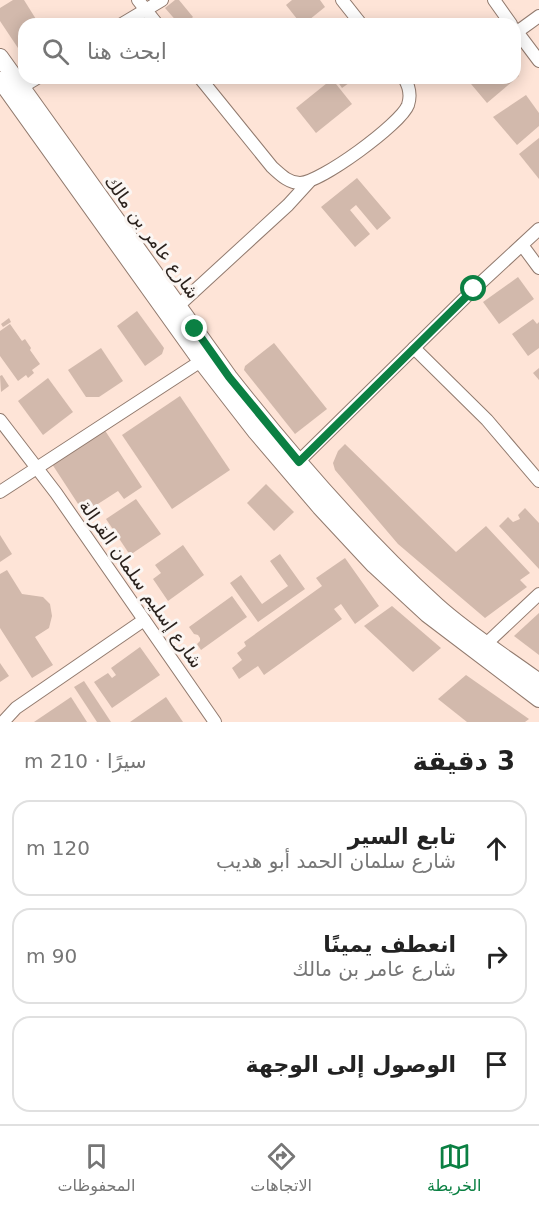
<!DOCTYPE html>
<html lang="ar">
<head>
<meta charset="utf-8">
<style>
	body { margin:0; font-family:"DejaVu Sans","Noto Sans Arabic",sans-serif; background:#f2f2f2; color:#222; direction:rtl }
	.stop { position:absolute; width:18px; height:18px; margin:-14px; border:4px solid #0b8043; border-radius:50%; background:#fff }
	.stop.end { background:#0b8043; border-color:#fff; box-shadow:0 2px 6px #0008 }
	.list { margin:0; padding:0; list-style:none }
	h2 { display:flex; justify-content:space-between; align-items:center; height:78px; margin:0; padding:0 24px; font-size:26px }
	h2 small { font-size:20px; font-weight:400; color:#767676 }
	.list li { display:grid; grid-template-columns:39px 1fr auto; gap:18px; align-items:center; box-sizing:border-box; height:96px; margin:0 12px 12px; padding:0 12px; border:2px solid #e0e0e0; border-radius:18px }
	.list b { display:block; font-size:22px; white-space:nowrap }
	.list p { margin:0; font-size:20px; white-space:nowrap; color:#767676 }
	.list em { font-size:20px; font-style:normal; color:#767676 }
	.icon { flex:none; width:33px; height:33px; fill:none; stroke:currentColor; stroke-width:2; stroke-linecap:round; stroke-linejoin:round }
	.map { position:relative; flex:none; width:539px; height:722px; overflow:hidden; direction:ltr }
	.search { position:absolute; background:#fff; box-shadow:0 3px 15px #0003; left:18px; right:18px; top:18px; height:66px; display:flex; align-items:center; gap:15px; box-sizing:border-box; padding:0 21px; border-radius:18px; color:#767676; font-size:22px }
	.sheet { height:402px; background:#fff }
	nav { display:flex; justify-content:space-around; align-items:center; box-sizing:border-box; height:84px; border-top:2px solid #e0e0e0; background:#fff; font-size:16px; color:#767676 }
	nav a { display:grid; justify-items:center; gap:3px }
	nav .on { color:#0b8043 }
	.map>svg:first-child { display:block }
	.building { fill:#d2b9ac }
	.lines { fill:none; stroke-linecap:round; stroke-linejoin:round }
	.street-casing { stroke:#917a6e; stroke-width:14 }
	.secondary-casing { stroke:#917a6e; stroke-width:18 }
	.street { stroke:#fff; stroke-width:12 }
	.secondary { stroke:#fff; stroke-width:16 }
	.route { stroke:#0b8043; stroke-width:8 }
	.labels { text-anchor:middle; stroke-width:6; stroke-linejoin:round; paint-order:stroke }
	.street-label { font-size:18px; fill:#2b221d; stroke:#fbf6f3 }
</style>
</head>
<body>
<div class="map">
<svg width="539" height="722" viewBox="0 0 539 722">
	<rect width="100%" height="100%" fill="#fee4d7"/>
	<g class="building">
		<path d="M13 0H24L39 24H24V50L18 48 0 21V8Z"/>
		<path d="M175 0H179L193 17 185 24H179L165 8Z"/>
		<path d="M292 0H320L325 7 304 24H301L286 5Z"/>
		<path d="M515 70 519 76 487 103 466 78H515Z"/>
		<path d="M335 78H356L342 88Z"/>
		<path d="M332 79 352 104 316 133 296 108Z"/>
		<path d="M526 95 539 113V126L517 145 493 117Z"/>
		<path d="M539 138V179L519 154Z"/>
		<path d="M357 178 391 218 377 230 356 205 350 210 370 234 355 247 321 207Z"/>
		<path d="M518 277 534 299 499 324 483 302Z"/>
		<path d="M137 311 164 348 162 354 145 366 117 326Z"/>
		<path d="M9 318 11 322 3 327 1 324Z"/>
		<path d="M533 319 537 324 539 322V348L528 356 512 334Z"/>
		<path d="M10 324 22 341 25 339 31 348 30 350 40 364 32 370 34 373 28 378 26 375 18 381 0 356V331Z"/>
		<path d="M274 343 327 409 295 434 244 370 245 366Z"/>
		<path d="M101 348 123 381 99 397H86L68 370Z"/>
		<path d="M539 368V380L533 373Z"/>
		<path d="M2 375 9 386 1 392 0 376Z"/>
		<path d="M48 378 73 412 43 435 18 401Z"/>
		<path d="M180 396 230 470 172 509 122 435Z"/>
		<path d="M104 429 142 487 124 499 118 491 84 513 52 464Z"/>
		<path d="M345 444 456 552 486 526 530 573 520 580 527 587 485 618 398 544 335 470 333 463 338 451Z"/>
		<path d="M266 484 294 512 274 531 247 503Z"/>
		<path d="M136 499 161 534 130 555 106 519Z"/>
		<path d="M525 508 539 523V569L499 526 508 517 513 522 520 519 518 515Z"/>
		<path d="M0 535 12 554 0 562Z"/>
		<path d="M183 545 204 575 168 601 153 579 161 573 155 565Z"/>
		<path d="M280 554 305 589 258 622 230 583 241 575 262 604 288 586 270 561Z"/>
		<path d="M345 558 379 606 355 624 341 604 334 609 342 619 264 675 258 666 239 679 232 668 242 660 237 653 246 646 244 642 322 586 316 578Z"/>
		<path d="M7 570 22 594 43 597 50 604 52 616 49 628 35 637 53 665 32 678 0 628V574Z"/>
		<path d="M232 596 247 617 201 650 197 644 200 641V638L198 635 194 634 189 627Z"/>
		<path d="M392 606 441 648 413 672 364 626Z"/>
		<path d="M539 613V655L514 636Z"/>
		<path d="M140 647 160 675 112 708 94 682 108 673 112 678 116 675 111 668Z"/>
		<path d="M0 663 9 676 0 682Z"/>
		<path d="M466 675 529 719 525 722H467L438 699Z"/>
		<path d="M84 681 111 722H97L74 687Z"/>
		<path d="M71 697 87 722H34Z"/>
		<path d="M166 697 183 722H130Z"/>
	</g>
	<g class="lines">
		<defs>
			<g id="street">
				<path d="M138 0 157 24"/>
				<path d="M342 0 361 24"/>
				<path d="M494 0 511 24"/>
				<path d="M122 24 162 0"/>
				<path d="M515 29 539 61"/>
				<path d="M517 32 539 16"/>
				<path d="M200 78 272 167C280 174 288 183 300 183 320 183 401 124 408 105 411 96 409 86 404 78"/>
				<path d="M22 87 37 78"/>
				<path d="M522 245 539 268"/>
				<path d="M178 306 288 205 309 182"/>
				<path d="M414 348 487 420 539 481"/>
				<path d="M0 420 56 493 215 722"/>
				<path d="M294 466 474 289 539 229"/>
				<path d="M0 492 201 361"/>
				<path d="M487 643 539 594"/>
				<path d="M3 722 16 708 144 620"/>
			</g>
			<g id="secondary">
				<path d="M0 57 229 377C293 458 361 537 437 606 468 634 505 657 539 682"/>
				<path d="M0 80 201 361 256 432 320 507 374 565 427 614 539 699"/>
			</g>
		</defs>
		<use href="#street" class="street-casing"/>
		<use href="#secondary" class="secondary-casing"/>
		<use href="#street" class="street"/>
		<use href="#secondary" class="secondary"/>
	</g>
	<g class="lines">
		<path class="route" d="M195 329 229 377 299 462 474 289"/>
	</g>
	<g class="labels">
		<g class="street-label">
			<text transform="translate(152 237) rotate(54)" y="6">شارع عامر بن مالك</text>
			<text transform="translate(141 584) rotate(55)" y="6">شارع إسليم سلمان القرالة</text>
		</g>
	</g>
</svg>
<div class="stop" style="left:474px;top:289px"></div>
<div class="stop end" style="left:195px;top:329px"></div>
<div class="search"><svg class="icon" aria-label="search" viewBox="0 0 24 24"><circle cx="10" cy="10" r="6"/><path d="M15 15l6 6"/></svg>ابحث هنا</div>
</div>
<section class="sheet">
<h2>3 دقيقة<small>سيرًا · 210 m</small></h2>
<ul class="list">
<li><svg class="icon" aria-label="ahead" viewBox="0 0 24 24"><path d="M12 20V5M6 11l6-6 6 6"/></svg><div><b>تابع السير</b><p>شارع سلمان الحمد أبو هديب</p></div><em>120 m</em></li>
<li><svg class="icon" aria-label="right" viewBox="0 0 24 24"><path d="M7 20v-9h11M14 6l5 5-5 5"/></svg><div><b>انعطف يمينًا</b><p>شارع عامر بن مالك</p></div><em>90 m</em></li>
<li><svg class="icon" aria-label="arrive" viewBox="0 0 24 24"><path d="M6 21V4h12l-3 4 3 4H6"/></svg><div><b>الوصول إلى الوجهة</b></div></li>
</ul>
</section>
<nav>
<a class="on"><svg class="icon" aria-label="map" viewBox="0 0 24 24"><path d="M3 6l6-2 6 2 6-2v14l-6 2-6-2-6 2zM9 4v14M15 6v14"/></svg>الخريطة</a>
<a><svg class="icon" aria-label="directions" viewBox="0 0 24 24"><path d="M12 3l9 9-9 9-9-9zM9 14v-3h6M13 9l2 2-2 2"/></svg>الاتجاهات</a>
<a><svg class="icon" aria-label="saved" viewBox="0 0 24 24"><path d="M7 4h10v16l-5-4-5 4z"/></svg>المحفوظات</a>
</nav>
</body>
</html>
